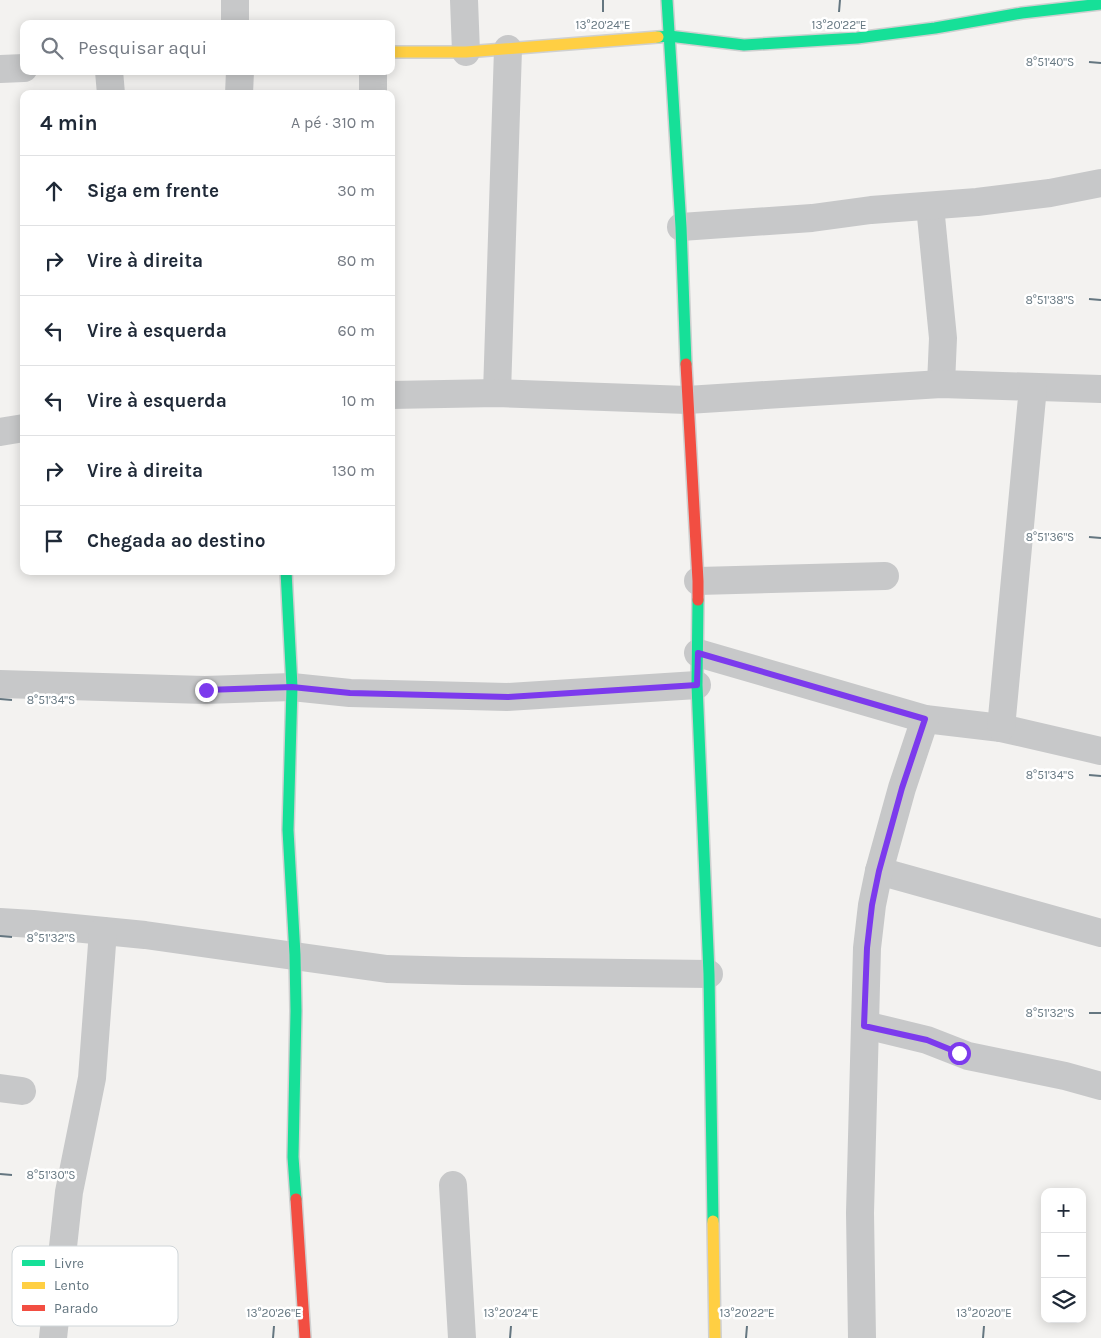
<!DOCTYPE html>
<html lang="pt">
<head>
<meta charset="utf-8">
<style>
	body { margin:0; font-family:Karla,sans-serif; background:#f6f6f7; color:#1f2937 }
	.controls { position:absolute; right:15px; bottom:15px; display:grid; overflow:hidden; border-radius:10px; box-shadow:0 2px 12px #0003 }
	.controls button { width:45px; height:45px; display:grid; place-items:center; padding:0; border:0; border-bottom:1px solid #e0e1e3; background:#fff; color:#1f2937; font:25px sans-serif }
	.stop { position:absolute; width:15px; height:15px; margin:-11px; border:4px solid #7c3aed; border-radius:50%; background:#fff }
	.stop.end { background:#7c3aed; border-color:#fff; box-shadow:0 1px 5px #0008 }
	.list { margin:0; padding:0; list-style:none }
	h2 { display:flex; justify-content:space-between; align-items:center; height:65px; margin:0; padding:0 20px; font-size:21px }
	h2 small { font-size:16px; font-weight:400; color:#747a83 }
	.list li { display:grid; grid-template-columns:32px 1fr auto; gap:15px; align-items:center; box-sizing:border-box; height:70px; padding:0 20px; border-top:1px solid #e0e1e3 }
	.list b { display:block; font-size:19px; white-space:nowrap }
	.list em { font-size:16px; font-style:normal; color:#747a83 }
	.icon { flex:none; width:28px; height:28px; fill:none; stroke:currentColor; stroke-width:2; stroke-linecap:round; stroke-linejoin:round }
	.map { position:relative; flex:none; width:1101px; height:1338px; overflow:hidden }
	.search { position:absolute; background:#fff; box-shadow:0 2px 12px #0003; left:20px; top:20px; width:375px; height:55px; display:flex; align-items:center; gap:12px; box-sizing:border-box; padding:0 18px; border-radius:10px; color:#747a83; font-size:19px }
	.panel { position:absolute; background:#fff; box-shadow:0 2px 12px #0003; left:20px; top:90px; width:375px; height:485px; border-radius:10px }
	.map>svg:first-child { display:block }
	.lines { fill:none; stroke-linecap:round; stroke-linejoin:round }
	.fast-casing { stroke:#cfd0d0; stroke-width:14 }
	.slow-casing { stroke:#cfd0d0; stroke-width:14 }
	.jam-casing { stroke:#cfd0d0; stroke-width:14 }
	.street { stroke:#c7c8c9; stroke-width:28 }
	.fast { stroke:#16e098; stroke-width:11 }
	.slow { stroke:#ffcf43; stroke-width:11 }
	.jam { stroke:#f24e42; stroke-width:11 }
	.route { stroke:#7c3aed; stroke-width:6 }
	.ticks { fill:none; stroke:#647680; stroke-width:2 }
	.key { fill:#fff; stroke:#d0d6d9; stroke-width:1 }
	.key-label { font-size:14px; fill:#647680 }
	.ticks-label { font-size:12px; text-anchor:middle; fill:#647680; stroke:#fff; stroke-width:5; stroke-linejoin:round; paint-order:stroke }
</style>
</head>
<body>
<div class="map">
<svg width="1101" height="1338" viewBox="0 0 1101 1338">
	<rect width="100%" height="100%" fill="#f3f2f0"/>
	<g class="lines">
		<defs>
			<g id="fast">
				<path d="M667 0 681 227 686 364"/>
				<path d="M658 37 669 36 744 45 857 38 935 28 1022 13 1101 4"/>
				<path d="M286 571 292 687 288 830 295 955 296 1011 293 1157 296 1199"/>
				<path d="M698 600 697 685 709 974 713 1221"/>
			</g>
			<g id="slow">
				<path d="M391 52H466L658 37"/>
				<path d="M713 1221 715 1338"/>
			</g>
			<g id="jam">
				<path d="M686 364 698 581V600"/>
				<path d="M296 1199 305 1338"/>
			</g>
		</defs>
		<use href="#fast" class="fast-casing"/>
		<use href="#slow" class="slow-casing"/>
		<use href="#jam" class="jam-casing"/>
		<g class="street">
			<path d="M464 0 466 52"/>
			<path d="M235 24V0"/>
			<path d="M0 69 24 68"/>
			<path d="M109 71 111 94"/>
			<path d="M373 71V94"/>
			<path d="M239 94 240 71"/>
			<path d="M930 206 943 338 941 384"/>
			<path d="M681 227 812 218 871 210 977 202 1050 193 1101 183"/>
			<path d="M497 393 508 49"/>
			<path d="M391 395 497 393 687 400 941 384 1101 389"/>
			<path d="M0 432 24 428"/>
			<path d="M698 581 885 576"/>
			<path d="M698 653 925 719 1001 728 1101 751"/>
			<path d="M0 684 205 690 292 687 350 693 507 697 697 685"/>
			<path d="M1001 728 1033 387"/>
			<path d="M879 871 1101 933"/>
			<path d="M0 922 33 924 145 935 387 969 463 971 709 974"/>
			<path d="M865 1025 927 1040 968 1056 1065 1076 1101 1086"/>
			<path d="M0 1088 22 1091"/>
			<path d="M453 1185 462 1338"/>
			<path d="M53 1338 69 1192 92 1078 103 931"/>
			<path d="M862 1338 860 1213 867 948 872 905 879 871 902 788 925 719"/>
		</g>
		<use href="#fast" class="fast"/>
		<use href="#slow" class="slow"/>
		<use href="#jam" class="jam"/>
	</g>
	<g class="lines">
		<path class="route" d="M206 690 292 687 350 693 508 697 697 685 698 653 925 719 902 788 879 871 872 905 867 948 864 1026 927 1040 959 1053"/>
	</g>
	<path class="ticks" d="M603 12V0M839 12 840 0M1089 62 1101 63M1089 299 1101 300M1089 537 1101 538M0 699 12 700M1089 775 1101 776M0 936 12 937M1089 1013H1101M0 1174 12 1175M273 1338 274 1326M510 1338 511 1326M746 1338 747 1326M983 1338 984 1326"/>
	<rect x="12" y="1246" width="166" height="80" rx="8" class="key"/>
	<rect x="22" y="1260" width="23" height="6" fill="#16e098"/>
	<rect x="22" y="1282" width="23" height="7" fill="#ffcf43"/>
	<rect x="22" y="1305" width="23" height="6" fill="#f24e42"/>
	<g class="key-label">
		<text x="54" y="1268">Livre</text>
		<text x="54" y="1290">Lento</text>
		<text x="54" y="1313">Parado</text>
	</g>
	<g class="ticks-label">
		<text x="603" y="29">13°20'24"E</text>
		<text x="839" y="29">13°20'22"E</text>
		<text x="1050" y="66">8°51'40"S</text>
		<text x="1050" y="304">8°51'38"S</text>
		<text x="1050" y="541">8°51'36"S</text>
		<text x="51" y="704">8°51'34"S</text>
		<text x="1050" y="779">8°51'34"S</text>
		<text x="51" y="942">8°51'32"S</text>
		<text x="1050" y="1017">8°51'32"S</text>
		<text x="51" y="1179">8°51'30"S</text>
		<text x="274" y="1317">13°20'26"E</text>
		<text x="511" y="1317">13°20'24"E</text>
		<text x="747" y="1317">13°20'22"E</text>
		<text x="984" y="1317">13°20'20"E</text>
	</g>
</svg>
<div class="controls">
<button>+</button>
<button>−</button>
<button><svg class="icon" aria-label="layers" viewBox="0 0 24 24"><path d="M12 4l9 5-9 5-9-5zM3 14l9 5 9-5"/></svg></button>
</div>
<div class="stop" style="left:959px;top:1053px"></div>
<div class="stop end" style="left:206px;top:690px"></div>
<div class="search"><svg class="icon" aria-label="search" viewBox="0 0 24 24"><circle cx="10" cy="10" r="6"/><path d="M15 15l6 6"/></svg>Pesquisar aqui</div>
<section class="panel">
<h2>4 min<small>A pé · 310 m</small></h2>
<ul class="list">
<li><svg class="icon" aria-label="ahead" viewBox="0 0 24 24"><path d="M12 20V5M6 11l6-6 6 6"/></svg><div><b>Siga em frente</b></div><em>30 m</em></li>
<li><svg class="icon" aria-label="right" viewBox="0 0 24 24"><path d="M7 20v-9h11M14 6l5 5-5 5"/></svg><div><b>Vire à direita</b></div><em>80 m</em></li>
<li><svg class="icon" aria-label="left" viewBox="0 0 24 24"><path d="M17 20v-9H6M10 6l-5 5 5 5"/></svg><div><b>Vire à esquerda</b></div><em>60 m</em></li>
<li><svg class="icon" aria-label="left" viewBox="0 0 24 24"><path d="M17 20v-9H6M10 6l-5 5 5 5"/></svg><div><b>Vire à esquerda</b></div><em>10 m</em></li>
<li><svg class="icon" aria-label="right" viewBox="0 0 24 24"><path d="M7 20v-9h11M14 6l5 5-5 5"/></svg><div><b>Vire à direita</b></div><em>130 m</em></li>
<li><svg class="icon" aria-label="arrive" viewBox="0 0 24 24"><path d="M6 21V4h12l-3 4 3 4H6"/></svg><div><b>Chegada ao destino</b></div></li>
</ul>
</section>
</div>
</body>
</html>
